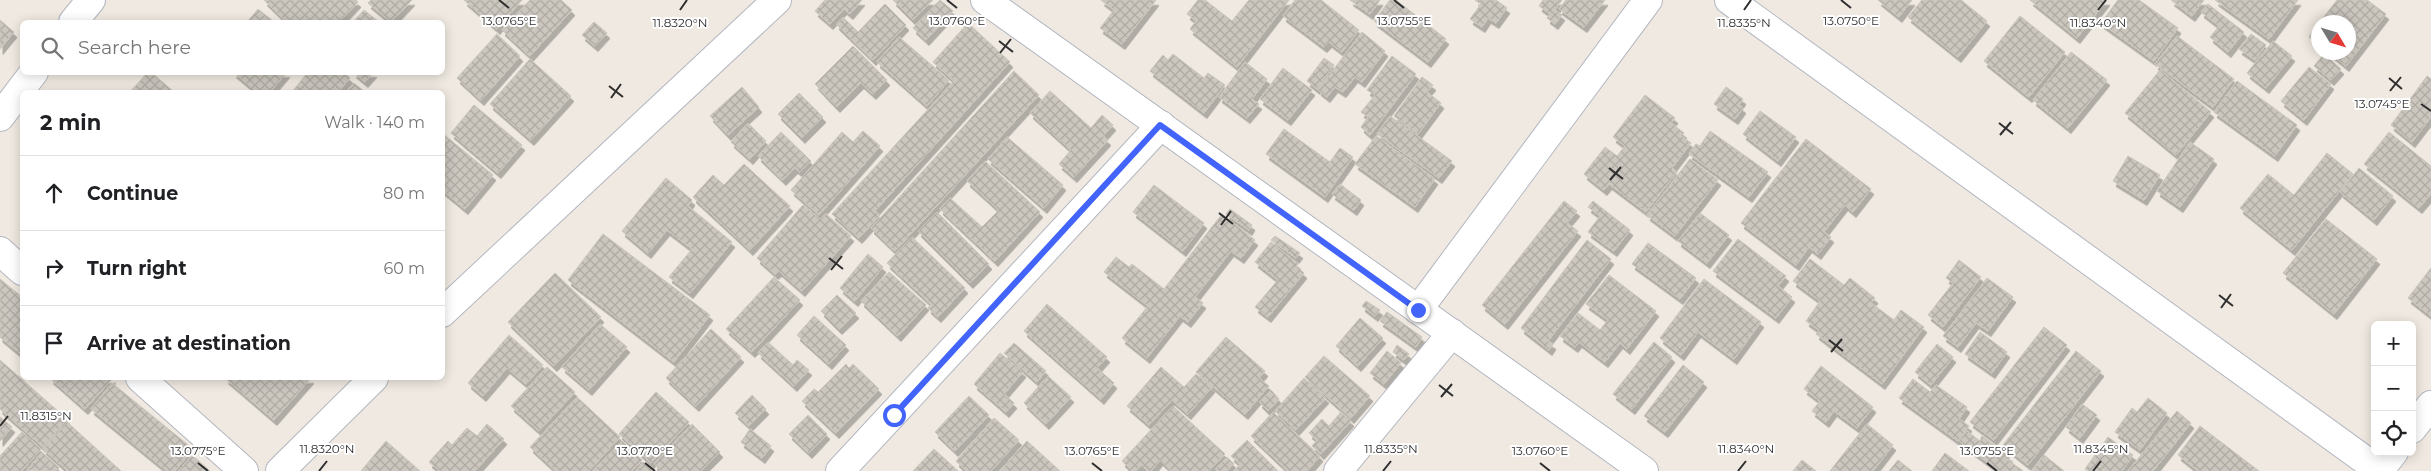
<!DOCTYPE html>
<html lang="en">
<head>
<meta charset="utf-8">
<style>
	body { margin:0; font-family:Montserrat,sans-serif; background:#f2f2f2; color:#202124 }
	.controls { position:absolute; right:15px; bottom:15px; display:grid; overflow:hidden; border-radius:8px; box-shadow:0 2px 12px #0003 }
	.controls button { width:45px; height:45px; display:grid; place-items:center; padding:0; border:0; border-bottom:1px solid #e0e0e0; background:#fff; color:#202124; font:25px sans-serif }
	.compass { position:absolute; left:2311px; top:15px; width:45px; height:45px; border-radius:50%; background:#fff; box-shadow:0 2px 12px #0003; rotate:128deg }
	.stop { position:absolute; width:15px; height:15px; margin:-11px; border:4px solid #4264fb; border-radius:50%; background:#fff }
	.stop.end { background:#4264fb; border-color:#fff; box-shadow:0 1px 5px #0008 }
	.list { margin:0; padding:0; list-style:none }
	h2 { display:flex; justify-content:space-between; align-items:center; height:65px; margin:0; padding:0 20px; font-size:21px }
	h2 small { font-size:16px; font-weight:400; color:#757577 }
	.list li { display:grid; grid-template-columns:32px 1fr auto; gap:15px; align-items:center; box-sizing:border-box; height:75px; padding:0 20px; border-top:1px solid #e0e0e0 }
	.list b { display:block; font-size:19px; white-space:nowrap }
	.list em { font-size:16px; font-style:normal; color:#757577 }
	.icon { flex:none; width:28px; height:28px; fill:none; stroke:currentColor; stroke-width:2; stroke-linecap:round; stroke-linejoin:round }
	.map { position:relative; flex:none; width:2431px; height:471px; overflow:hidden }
	.search { position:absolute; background:#fff; box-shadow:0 2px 12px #0003; left:20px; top:20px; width:425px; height:55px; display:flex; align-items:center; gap:12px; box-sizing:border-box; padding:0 18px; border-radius:8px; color:#757577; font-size:19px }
	.panel { position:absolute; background:#fff; box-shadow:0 2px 12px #0003; left:20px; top:90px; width:425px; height:290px; border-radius:8px }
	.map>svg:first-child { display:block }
	.building { fill:url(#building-cross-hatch); stroke:#cbc5ba; filter:url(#shadow) }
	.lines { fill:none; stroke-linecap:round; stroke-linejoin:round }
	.minor-casing { stroke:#b4b7c1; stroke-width:30 }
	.minor { stroke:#fff; stroke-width:28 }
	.route { stroke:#4264fb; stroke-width:6 }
	.ticks { fill:none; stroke:#2e2e2e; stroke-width:2 }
	.ticks-label { font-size:12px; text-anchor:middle; fill:#2e2e2e; stroke:#fff; stroke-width:4; stroke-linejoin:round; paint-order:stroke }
</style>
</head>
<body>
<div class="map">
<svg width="2431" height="471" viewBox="0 0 2431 471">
	<defs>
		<pattern id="building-cross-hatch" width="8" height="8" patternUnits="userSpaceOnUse" patternTransform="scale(1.25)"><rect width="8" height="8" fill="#cbc7bf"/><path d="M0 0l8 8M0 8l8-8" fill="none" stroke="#afaba4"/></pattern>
		<filter id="shadow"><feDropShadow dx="3" dy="5.5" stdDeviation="0" flood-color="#0004"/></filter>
	</defs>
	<rect width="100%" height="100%" fill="#efe9e1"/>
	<g class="building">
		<path d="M264 0H356L358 2 339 22H287Z"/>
		<path d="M371 0H412L391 22 368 3Z"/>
		<path d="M464 0H522L497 29Z"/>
		<path d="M530 0H561L572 10 530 56 502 30Z"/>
		<path d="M825 0H862L850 14 844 9 830 24 815 11Z"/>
		<path d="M893 0H933L913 20Z"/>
		<path d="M940 0 953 11 926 40 913 28Z"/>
		<path d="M1101 0H1156L1122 44 1100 28 1114 10Z"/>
		<path d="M1198 0H1205L1232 21 1249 0H1289L1237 67 1190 29 1196 21 1187 14Z"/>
		<path d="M1295 0H1321L1359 30 1342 52 1329 42 1324 47 1283 16Z"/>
		<path d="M1350 0H1380L1370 14Z"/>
		<path d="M1390 0H1396L1446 39 1428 62 1374 21Z"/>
		<path d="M1475 0H1496L1507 8 1496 23 1488 18 1482 27 1470 19 1481 4Z"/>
		<path d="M1543 0H1562L1555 10 1562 15 1555 24 1547 18 1550 14 1539 6Z"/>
		<path d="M1566 0H1605L1584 27 1559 9Z"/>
		<path d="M1878 0H1912L1899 17Z"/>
		<path d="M1922 0H1961L1987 21 1958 57 1908 17Z"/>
		<path d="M2030 0H2107L2077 38Z"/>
		<path d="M2118 0H2139L2178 28 2154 61 2101 23Z"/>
		<path d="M2171 0H2204L2192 16Z"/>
		<path d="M2215 0H2298L2269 39Z"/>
		<path d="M2337 0H2367L2386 14 2346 66 2329 52H2348V22H2320Z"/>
		<path d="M885 4 906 25 873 60 836 24 843 17 858 32Z"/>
		<path d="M2208 4 2244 32 2228 52 2210 37 2219 26 2201 12Z"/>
		<path d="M258 9 274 22H247Z"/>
		<path d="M364 10 379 22H353Z"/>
		<path d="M2020 16 2065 52 2029 97 1984 61Z"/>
		<path d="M0 20 14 32 0 49Z"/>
		<path d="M594 22 607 33 595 46 582 35Z"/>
		<path d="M968 23 1010 62 875 211 880 215 859 238 832 214 954 81 933 62Z"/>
		<path d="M2318 24V44L2309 37Z"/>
		<path d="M1362 32 1385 51 1362 82 1355 77 1343 92 1335 87 1327 97 1318 90Z"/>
		<path d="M497 34 520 56 481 100 457 78Z"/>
		<path d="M2251 34 2266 45 2255 60 2239 49Z"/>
		<path d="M2177 36 2234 79 2213 107 2155 64Z"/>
		<path d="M899 37 949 80 927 106 877 62Z"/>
		<path d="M2273 41 2292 56 2266 88 2247 73Z"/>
		<path d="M853 46 887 80 873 94 861 83 837 107 815 84Z"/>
		<path d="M2071 52 2107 80 2068 128 2033 100Z"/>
		<path d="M1173 54 1204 78 1208 73 1225 85 1204 113 1150 71 1163 55 1168 60Z"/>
		<path d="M2324 54 2341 69 2331 80 2314 66Z"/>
		<path d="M1392 56 1416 74 1370 135 1361 127 1368 117 1361 112 1375 95 1367 90Z"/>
		<path d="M1324 58 1334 65 1317 89 1307 81Z"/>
		<path d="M530 59 571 96 531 140 490 104Z"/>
		<path d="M1245 62 1267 79 1252 99 1259 104 1247 118 1219 97Z"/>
		<path d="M2309 67 2331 84 2304 120 2281 101Z"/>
		<path d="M1283 68 1312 90 1288 120 1260 99Z"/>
		<path d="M2160 70 2211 112 2176 155 2125 113Z"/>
		<path d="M1014 71 1039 95 895 251 871 228Z"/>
		<path d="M148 72H151L174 92H130Z"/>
		<path d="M233 72H287L270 92H257Z"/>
		<path d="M308 72H343L350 78 338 92H292Z"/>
		<path d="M353 72H374L365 82Z"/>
		<path d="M2427 76 2431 79V117L2412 142 2391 125Z"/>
		<path d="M1422 77 1433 85 1427 92 1441 103 1418 134 1394 116Z"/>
		<path d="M2237 81 2297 125 2275 156 2214 112Z"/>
		<path d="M354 83 365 92H346Z"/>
		<path d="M742 87 759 107 728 135 710 116Z"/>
		<path d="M1726 87 1743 99 1739 105 1743 108 1735 119 1714 104Z"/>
		<path d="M1050 91 1091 128 1102 115 1113 125 1103 136 1108 140 1074 177 1059 164 1071 150 1030 113Z"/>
		<path d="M799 93 823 117 802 138 778 114Z"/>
		<path d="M1645 95 1675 118 1671 123 1684 133 1681 136 1691 143 1672 168 1677 172 1646 212 1609 184 1604 190 1584 174 1605 147 1617 156 1625 146 1613 137Z"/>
		<path d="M474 105 522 145 498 173 451 133Z"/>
		<path d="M1760 111 1796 137 1778 161 1743 134Z"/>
		<path d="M1390 116 1452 161 1439 178 1377 134Z"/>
		<path d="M748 123 766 141 750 159 731 142Z"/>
		<path d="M1284 129 1330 162 1340 148 1353 157 1325 197 1266 154Z"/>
		<path d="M863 131 880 146 819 215 791 190 842 132 853 142Z"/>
		<path d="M1710 131 1768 172 1749 197 1689 154 1696 144 1700 146Z"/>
		<path d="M781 132 811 161 800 172 795 168 783 180 758 156Z"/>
		<path d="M2389 132 2431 166V194L2419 208 2364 164Z"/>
		<path d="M442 133 493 175 465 209 442 190Z"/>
		<path d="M1376 136 1435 179 1415 207 1355 164Z"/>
		<path d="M1007 137 1063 185 1044 208 988 159Z"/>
		<path d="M1806 139 1871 189 1853 212 1845 205 1824 232 1831 237 1818 254 1809 247 1796 265 1741 223Z"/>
		<path d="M2190 142 2214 159 2180 207 2157 191Z"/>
		<path d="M2327 153 2353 174 2292 250 2240 208 2268 174 2294 195Z"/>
		<path d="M2128 156 2160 175 2144 200 2113 181Z"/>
		<path d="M1690 159 1718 180 1675 236 1647 215Z"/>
		<path d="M985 161 1040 212 995 261 940 209 950 198 982 227 999 210 967 181Z"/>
		<path d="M744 164 790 206 750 250 693 197 713 175 724 185Z"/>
		<path d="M2359 168 2393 196 2374 220 2340 192Z"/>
		<path d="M666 178 692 200 688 206 732 242 690 293 669 277 692 249 667 230 648 253 622 231Z"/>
		<path d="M1340 184 1361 200 1354 210 1332 194Z"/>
		<path d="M1154 185 1204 223 1183 251 1133 212Z"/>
		<path d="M1564 201 1577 211 1567 223 1578 231 1505 324 1482 305Z"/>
		<path d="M1593 201 1630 230 1614 251 1588 232 1600 216 1588 207Z"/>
		<path d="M803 205 820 219 826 214 851 236 802 291 779 271 775 274 757 258Z"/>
		<path d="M1230 209 1252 225 1249 230 1226 214Z"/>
		<path d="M937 212 989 264 970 283 918 231Z"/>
		<path d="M1700 213 1729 235 1707 263 1678 241Z"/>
		<path d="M1222 214 1255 240 1241 258 1231 251 1195 297 1203 303 1188 322 1180 316 1147 358 1122 338 1148 306 1104 272 1116 257 1129 267 1132 264 1164 289Z"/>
		<path d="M2326 219 2377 259 2334 314 2283 273Z"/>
		<path d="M603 234 710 315 674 362 568 280Z"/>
		<path d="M1275 236 1300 253 1296 258 1271 240Z"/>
		<path d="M912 237 965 288 938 317 928 308 931 304 887 263Z"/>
		<path d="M1738 239 1786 276 1778 286 1792 297 1776 318 1713 271Z"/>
		<path d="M1587 240 1611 259 1548 341 1553 344 1549 350 1521 328Z"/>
		<path d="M1271 242 1298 264 1296 266 1304 273 1268 317 1255 307 1278 280 1255 262Z"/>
		<path d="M1648 243 1696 278 1680 299 1632 264Z"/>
		<path d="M868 254 883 267 855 301 840 288Z"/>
		<path d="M1810 259 1844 285 1850 278 1875 298 1871 303 1894 320 1901 310 1924 327 1882 384 1816 334 1819 330 1806 321 1820 301 1793 281Z"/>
		<path d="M1959 260 1981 277 1943 327 1928 315 1953 283 1946 278Z"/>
		<path d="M2431 268V316L2408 298Z"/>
		<path d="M889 272 926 305 898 336 861 301Z"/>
		<path d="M555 273 601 317 554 366 508 322Z"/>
		<path d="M1609 275 1656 311 1627 349 1620 343 1605 362 1579 342 1575 347 1560 336 1578 313 1600 330 1608 320 1586 304Z"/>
		<path d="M774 277 800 300 752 352 726 329Z"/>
		<path d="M1987 278 2013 297 1988 331 1976 323 1958 347 1943 336Z"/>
		<path d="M0 279 22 297V355L0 337Z"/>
		<path d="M1704 279 1761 322 1734 359 1698 332 1681 355 1660 338Z"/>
		<path d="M837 295 856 313 839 329 821 311Z"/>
		<path d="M1366 301 1380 310 1375 316 1362 306Z"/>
		<path d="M1047 304 1107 357 1097 368 1114 383 1101 399 1024 331Z"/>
		<path d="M1387 312 1422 337 1416 347 1380 321Z"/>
		<path d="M814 316 846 345 829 364 797 335Z"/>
		<path d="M1360 318 1383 338 1358 366 1336 346Z"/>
		<path d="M600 324 627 347 589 390 562 367Z"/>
		<path d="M2044 327 2067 345 1994 440 1970 422Z"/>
		<path d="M711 329 741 357 696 406 666 378Z"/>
		<path d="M1980 332 2007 352 1992 373 1965 354Z"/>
		<path d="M509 335 543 365 526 384 507 368 483 396 468 383Z"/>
		<path d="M1226 337 1265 371 1259 378 1269 386 1245 414 1196 372Z"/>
		<path d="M768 342 793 365 797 360 809 370 794 386 758 353Z"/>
		<path d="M1654 342 1672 357 1632 409 1613 394Z"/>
		<path d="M1014 343 1046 371 1037 382 1004 353Z"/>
		<path d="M1937 344 1953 357 1931 385 1915 372Z"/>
		<path d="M1397 345 1409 354 1404 360 1393 352Z"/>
		<path d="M1387 351 1401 363 1384 384 1370 373Z"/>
		<path d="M2076 351 2101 371 2028 465 2003 445Z"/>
		<path d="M1000 353 1023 372 1004 394 1014 403 1006 412 974 384Z"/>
		<path d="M1324 356 1370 396 1351 418 1305 377Z"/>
		<path d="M0 360 67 419 43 447 0 409Z"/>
		<path d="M846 364 849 368 853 364 879 389 836 433 802 401 814 389 818 392Z"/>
		<path d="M1683 365 1704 382 1665 432 1644 416Z"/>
		<path d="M1821 366 1873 407 1857 428 1834 411 1826 422 1812 411 1820 401 1804 389Z"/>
		<path d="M547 367 575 392 539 431 511 406Z"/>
		<path d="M1161 367 1184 387 1196 374 1212 387 1188 414 1172 400 1149 425 1127 406Z"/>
		<path d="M1048 376 1071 397 1046 424 1024 403Z"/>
		<path d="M50 378H113L85 409Z"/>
		<path d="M225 378H311L274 420Z"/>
		<path d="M1304 378 1326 398 1296 430 1275 411Z"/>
		<path d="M1913 379 1930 392 1936 385 1967 407 1959 419 1969 426 1958 441 1899 398Z"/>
		<path d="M112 383 193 449 175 471H167L91 409Z"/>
		<path d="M1271 390 1279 399 1268 411 1259 402Z"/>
		<path d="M656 392 689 422 651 463 619 434Z"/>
		<path d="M752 395 766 409 749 426 735 413Z"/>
		<path d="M969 396 989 415 955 451 935 432Z"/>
		<path d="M577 397 620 437 589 471H556L530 447Z"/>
		<path d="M2148 398 2167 413 2140 450 2115 432 2132 408 2137 412Z"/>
		<path d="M2082 404 2097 415 2080 438 2066 427Z"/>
		<path d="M1173 406 1225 454 1209 471H1172L1160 460 1151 471H1147L1141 465 1136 471H1132L1122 461Z"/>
		<path d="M2177 411 2191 423 2153 471H2128Z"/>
		<path d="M1273 412 1320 456 1307 471H1288L1251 436Z"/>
		<path d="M1341 412 1351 421 1321 454 1312 446 1317 440 1309 433 1322 419 1329 426Z"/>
		<path d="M808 415 827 434 809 453 789 434Z"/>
		<path d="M0 417 12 427 0 441Z"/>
		<path d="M994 418 1019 440 991 471H966L956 461Z"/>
		<path d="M67 422 121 471H68L43 449Z"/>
		<path d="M487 424 504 439 475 471H440L429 462 448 441 452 445 467 428 477 436Z"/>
		<path d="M692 424 720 452 701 471H661L654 464Z"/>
		<path d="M1867 424 1893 445 1873 471H1830Z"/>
		<path d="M2200 426 2259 471H2198L2178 455Z"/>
		<path d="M750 429 771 446 762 458 741 442Z"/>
		<path d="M1967 431 1980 441 1982 436 2010 457 2008 460 2023 471H1999L1959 441Z"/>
		<path d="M22 432 41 449 22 471H0V456Z"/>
		<path d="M2108 437 2133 455 2122 471H2088L2085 469Z"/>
		<path d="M1247 440 1278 471H1234L1240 464 1231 456Z"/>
		<path d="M386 441 420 471H361Z"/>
		<path d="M622 441 642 460 632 471H592Z"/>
		<path d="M1027 441 1060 471H1000Z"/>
		<path d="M934 449 958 471H913Z"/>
		<path d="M42 452 59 468 56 471 27 470Z"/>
		<path d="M1945 453 1969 471H1932Z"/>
		<path d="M192 455 210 471H179Z"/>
		<path d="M2044 455 2064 471H2032Z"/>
		<path d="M1227 457 1234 464 1226 471H1217L1215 469Z"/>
		<path d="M1802 460 1816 471H1793Z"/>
		<path d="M1898 460 1912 471H1889Z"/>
		<path d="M643 462 654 471H636Z"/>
	</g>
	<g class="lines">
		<defs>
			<g id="minor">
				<path d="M985 0 1644 471"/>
				<path d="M1729 0 2380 471"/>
				<path d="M73 22 91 0"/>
				<path d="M0 117 34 72"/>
				<path d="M0 251 22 271"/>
				<path d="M1418 310 1648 0"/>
				<path d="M442 313 777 0"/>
				<path d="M140 378 244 471"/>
				<path d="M2412 429 2431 405"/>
				<path d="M280 471 374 378"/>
				<path d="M840 471 1161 125"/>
				<path d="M1338 471 1452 333"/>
				<path d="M2379 471 2394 452"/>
			</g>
		</defs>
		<use href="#minor" class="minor-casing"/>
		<use href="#minor" class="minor"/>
	</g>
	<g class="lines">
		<path class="route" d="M894 415 1160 125 1418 310"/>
	</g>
	<path class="ticks" d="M499 0 509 8M947 0 957 8M1394 0 1404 8M1841 0 1851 8M680 10 687 0M1744 10 1751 0M2098 10 2106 0M999 41 1013 52M1000 53 1011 39M2389 78 2402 89M609 86 623 97M2390 91 2401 77M611 98 621 84M2421 104 2431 111M1999 123 2013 134M2000 135 2011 122M1609 168 1623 179M1610 180 1621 167M1219 213 1233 224M1221 225 1231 211M829 258 843 269M831 270 842 256M2219 295 2233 306M2221 308 2231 294M1829 340 1843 351M1831 352 1842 339M1439 385 1453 396M1441 397 1452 384M0 426 8 416M198 463 208 471M645 463 655 471M1092 463 1102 471M1540 463 1550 471M1987 463 1997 471M319 471 327 461M1383 471 1391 461M1738 471 1746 461M2093 471 2101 461"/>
	<g class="ticks-label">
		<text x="509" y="25">13.0765°E</text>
		<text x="957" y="25">13.0760°E</text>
		<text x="1404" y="25">13.0755°E</text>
		<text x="1851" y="25">13.0750°E</text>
		<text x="680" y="27">11.8320°N</text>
		<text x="1744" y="27">11.8335°N</text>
		<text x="2098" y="27">11.8340°N</text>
		<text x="2382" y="108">13.0745°E</text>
		<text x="46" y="420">11.8315°N</text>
		<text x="327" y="453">11.8320°N</text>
		<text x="1391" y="453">11.8335°N</text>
		<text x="1746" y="453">11.8340°N</text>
		<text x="2101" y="453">11.8345°N</text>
		<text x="198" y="455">13.0775°E</text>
		<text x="645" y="455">13.0770°E</text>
		<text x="1092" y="455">13.0765°E</text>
		<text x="1540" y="455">13.0760°E</text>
		<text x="1987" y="455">13.0755°E</text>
	</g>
</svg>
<div class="controls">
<button>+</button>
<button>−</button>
<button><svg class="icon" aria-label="locate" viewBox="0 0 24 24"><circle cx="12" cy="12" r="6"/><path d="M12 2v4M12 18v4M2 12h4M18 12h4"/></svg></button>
</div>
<svg class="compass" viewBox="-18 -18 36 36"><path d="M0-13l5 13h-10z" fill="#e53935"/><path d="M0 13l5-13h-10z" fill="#757577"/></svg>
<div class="stop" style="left:894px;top:415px"></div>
<div class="stop end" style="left:1418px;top:310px"></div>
<div class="search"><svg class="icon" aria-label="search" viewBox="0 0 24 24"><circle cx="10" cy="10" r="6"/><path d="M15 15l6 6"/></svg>Search here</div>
<section class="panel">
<h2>2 min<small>Walk · 140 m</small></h2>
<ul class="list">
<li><svg class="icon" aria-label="ahead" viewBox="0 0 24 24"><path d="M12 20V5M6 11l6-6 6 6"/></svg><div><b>Continue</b></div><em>80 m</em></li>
<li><svg class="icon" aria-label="right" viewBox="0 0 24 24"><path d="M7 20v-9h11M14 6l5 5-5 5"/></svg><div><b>Turn right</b></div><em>60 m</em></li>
<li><svg class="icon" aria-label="arrive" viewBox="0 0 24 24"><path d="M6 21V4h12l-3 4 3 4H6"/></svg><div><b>Arrive at destination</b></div></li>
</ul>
</section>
</div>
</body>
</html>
